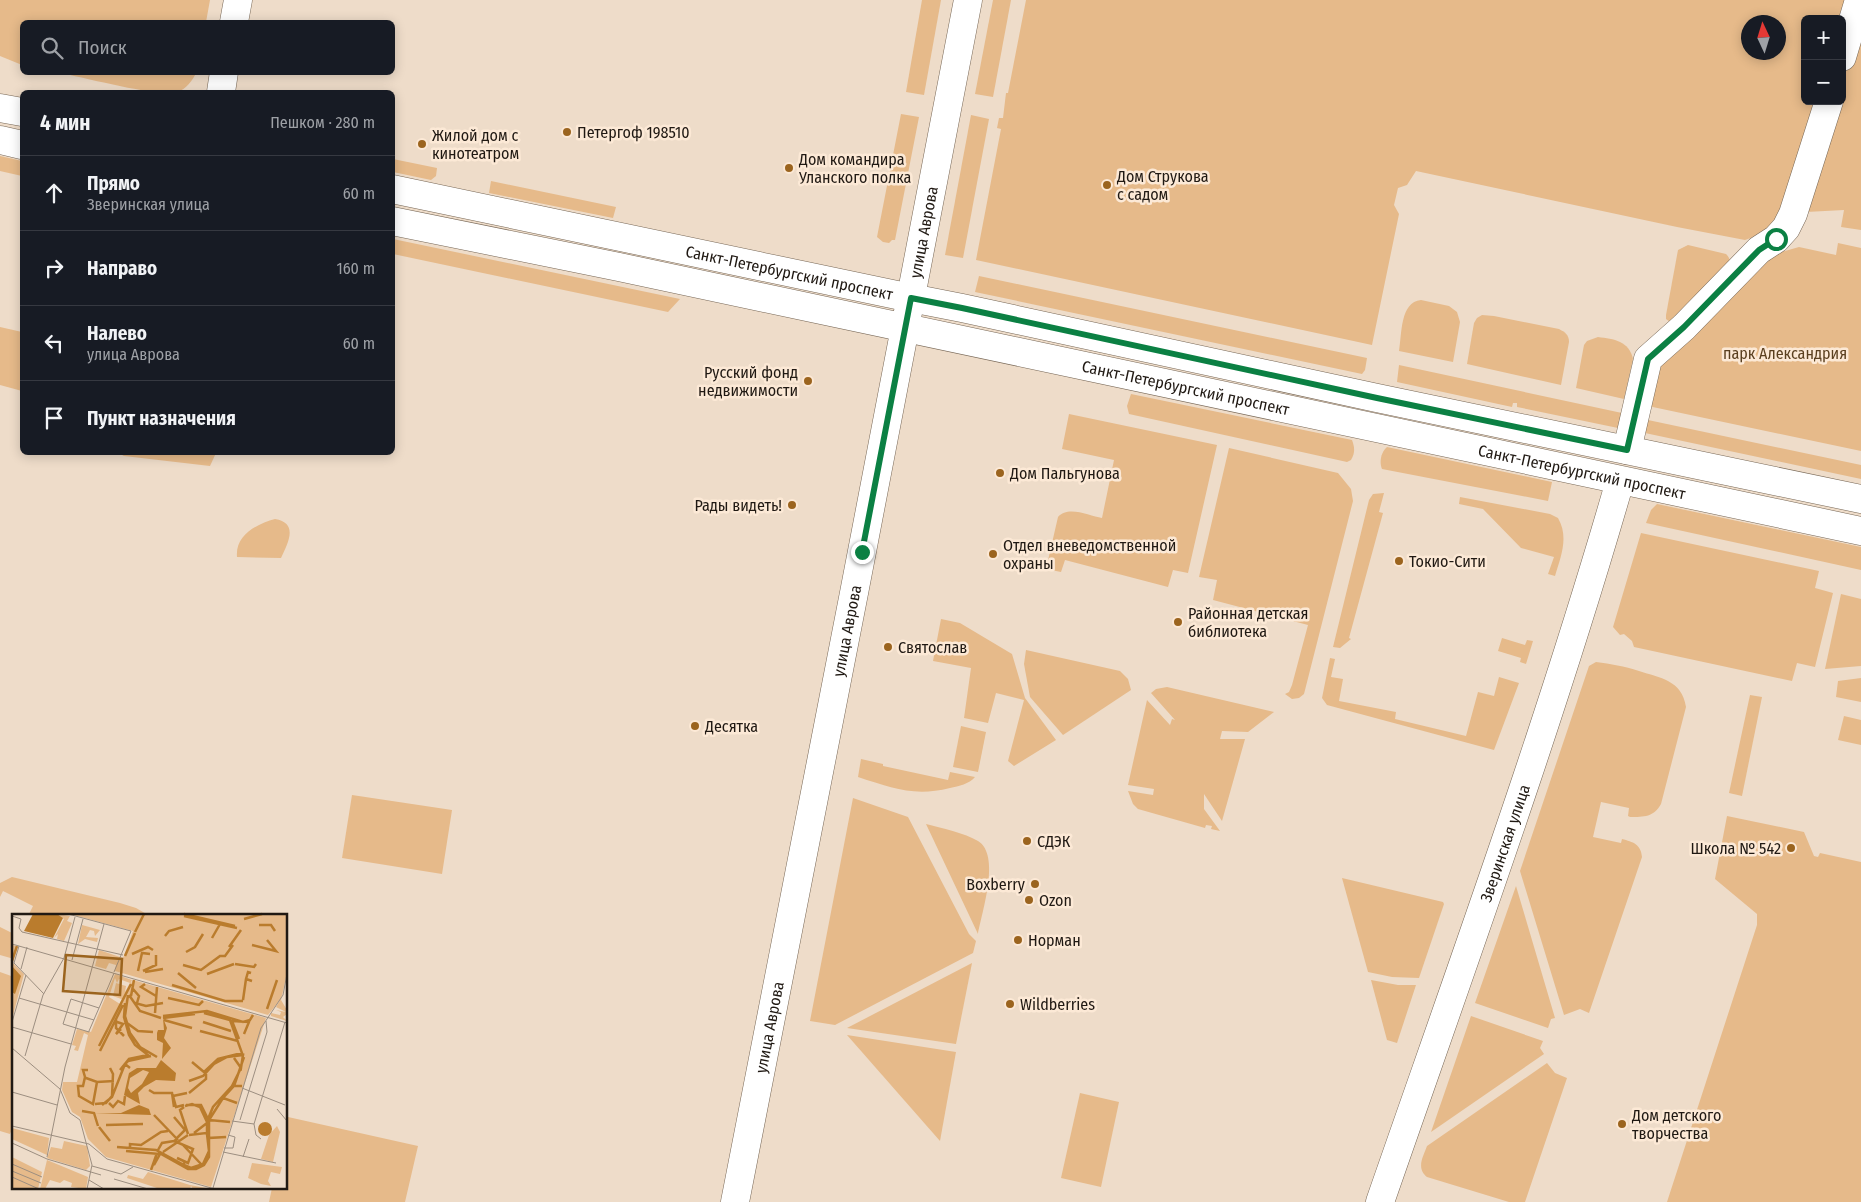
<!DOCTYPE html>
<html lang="ru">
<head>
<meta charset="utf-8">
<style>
	body { margin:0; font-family:"Fira Sans Condensed",sans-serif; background:#20242c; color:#f1f3f6 }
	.controls { position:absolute; right:15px; top:15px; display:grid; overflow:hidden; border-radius:8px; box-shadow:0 2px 12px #0003 }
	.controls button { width:45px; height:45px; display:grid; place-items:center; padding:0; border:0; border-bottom:1px solid #363941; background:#171b24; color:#f1f3f6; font:25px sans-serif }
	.compass { position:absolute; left:1741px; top:15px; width:45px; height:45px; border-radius:50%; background:#171b24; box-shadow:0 2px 12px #0003; rotate:356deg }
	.stop { position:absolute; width:15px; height:15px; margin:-11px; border:4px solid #0b8043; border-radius:50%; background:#fff }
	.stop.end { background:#0b8043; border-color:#fff; box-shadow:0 1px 5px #0008 }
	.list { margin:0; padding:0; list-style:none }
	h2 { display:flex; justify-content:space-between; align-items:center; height:65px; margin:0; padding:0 20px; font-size:21px }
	h2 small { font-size:16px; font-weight:400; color:#9ea1a6 }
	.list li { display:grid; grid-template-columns:32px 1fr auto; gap:15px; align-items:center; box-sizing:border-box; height:75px; padding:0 20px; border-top:1px solid #363941 }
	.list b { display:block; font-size:19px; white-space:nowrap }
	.list p { margin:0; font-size:16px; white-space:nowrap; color:#9ea1a6 }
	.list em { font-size:16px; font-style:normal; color:#9ea1a6 }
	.icon { flex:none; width:28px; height:28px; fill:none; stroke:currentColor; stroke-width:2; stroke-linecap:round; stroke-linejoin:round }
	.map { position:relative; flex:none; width:1861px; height:1202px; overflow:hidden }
	.search { position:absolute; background:#171b24; box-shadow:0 2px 12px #0003; left:20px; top:20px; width:375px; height:55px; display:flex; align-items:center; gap:12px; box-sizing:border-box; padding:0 18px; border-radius:8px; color:#9ea1a6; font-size:19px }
	.panel { position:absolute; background:#171b24; box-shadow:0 2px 12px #0003; left:20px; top:90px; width:375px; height:365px; border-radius:8px }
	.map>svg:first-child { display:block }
	.green { fill:#e6ba8a; fill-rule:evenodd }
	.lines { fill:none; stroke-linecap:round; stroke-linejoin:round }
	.minor-casing { stroke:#776756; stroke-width:29 }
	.major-casing { stroke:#776756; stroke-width:29 }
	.minor { stroke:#fff; stroke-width:28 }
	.major { stroke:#fff; stroke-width:28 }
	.route { stroke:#0b8043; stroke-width:6 }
	.poi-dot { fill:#9b641e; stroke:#fce9d6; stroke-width:2 }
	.labels { text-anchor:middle; stroke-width:5; stroke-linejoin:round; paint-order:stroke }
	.poi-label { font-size:16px; fill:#201913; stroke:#fce9d6; text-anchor:start }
	.street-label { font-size:16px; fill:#201913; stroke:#fce9d6 }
	.park-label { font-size:16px; fill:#5a3f1f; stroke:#fce9d6 }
	.inset-river { fill:none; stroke:#ba7c2d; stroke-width:2.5 }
	.inset-road { fill:none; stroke:#9c8e80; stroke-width:1 }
	.view { fill:#9b641e; fill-opacity:0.15; stroke:#9b641e; stroke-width:2.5 }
	.inset-edge { fill:none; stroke:#201913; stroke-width:2.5 }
</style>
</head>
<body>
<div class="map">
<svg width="1861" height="1202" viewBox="0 0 1861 1202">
	<rect width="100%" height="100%" fill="#eedcc9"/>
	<g class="green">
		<path d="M0 0H210L206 22H22V65L0 56Z"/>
		<path d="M922 0H941L924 95 906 92Z"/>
		<path d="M993 0H1011L993 97 975 94Z"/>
		<path d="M1026 0H1852L1842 19H1805V101H1820L1781 217C1769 228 1759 235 1745 240L1677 227 1416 171 1407 185 1398 188 1394 205 1399 214 1372 345 976 260 1001 129 997 128 999 118H1003L1006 93H1008ZM1748 22H1778V52H1748Z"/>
		<path d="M1861 24V230L1841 227 1844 210 1806 212 1842 101V84Z"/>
		<path d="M60 73H196C193 80 186 89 178 92 160 98 83 77 60 73Z"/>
		<path d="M901 114 919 117 895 240H892L889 243 883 242 877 237Z"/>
		<path d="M971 115 989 119 963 258 945 255Z"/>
		<path d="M0 156 22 161V176L0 171Z"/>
		<path d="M393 159 437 168 436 176 431 180 393 172Z"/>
		<path d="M491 181 616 207 613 218 489 193Z"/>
		<path d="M393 239 680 299 668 312 393 254Z"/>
		<path d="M1838 243 1861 248V451L1648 406 1657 367 1774 254 1799 247 1836 255Z"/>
		<path d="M1688 245 1726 254C1730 258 1731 262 1729 268L1670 322 1666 319V315L1678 250Z"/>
		<path d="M979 276 1367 358 1365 370 1362 374 975 292Z"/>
		<path d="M1421 300 1449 306 1457 312 1460 322 1453 362 1399 351C1402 334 1400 302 1421 300Z"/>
		<path d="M1482 315 1494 316 1559 329C1565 332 1569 335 1569 342L1561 385 1467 364 1474 323 1477 318Z"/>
		<path d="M0 327 22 332V391L0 385Z"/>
		<path d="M1598 337C1614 339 1629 341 1633 359L1624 399 1576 388 1584 345 1587 341Z"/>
		<path d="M1399 365 1622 413 1618 428 1517 407V403H1513L1512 407 1397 382Z"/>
		<path d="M1131 394 1352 440C1355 448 1355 453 1351 460L1347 462 1129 414 1127 406Z"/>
		<path d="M1069 414 1217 445 1188 573 1173 570 1168 587 1065 560 1061 572 1046 569 1058 517C1068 505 1090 516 1102 518L1114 460 1062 449Z"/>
		<path d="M1648 420 1861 465V479L1645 433Z"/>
		<path d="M1387 447 1552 482 1548 501 1382 469C1379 462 1381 452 1387 447Z"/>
		<path d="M1229 448 1338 473 1351 489 1353 501 1304 694 1299 698 1292 699 1285 694 1289 692 1292 685 1308 625 1213 600 1217 580 1199 577Z"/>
		<path d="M118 453H216L210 466 124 456Z"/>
		<path d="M1384 493 1379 512 1383 513 1349 638 1351 639 1340 648 1333 647 1369 500 1373 494Z"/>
		<path d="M1460 497 1550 514 1558 518C1569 537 1561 556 1555 576L1548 574 1554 557 1521 548 1483 509 1459 504Z"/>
		<path d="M1657 504 1861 547V570L1646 523 1651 510Z"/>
		<path d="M275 519C299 523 288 543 281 558L237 557C235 535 257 524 275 519Z"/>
		<path d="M1641 533 1819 571 1815 588 1833 593 1815 667 1797 663 1792 681 1634 647 1632 641 1624 634 1620 635 1613 627Z"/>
		<path d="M1841 594 1861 599V666L1825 669Z"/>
		<path d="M941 619 960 623 1012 654 1025 698 1056 740 1014 766 1008 761 1024 700 996 693 988 723 964 718 971 668 933 661Z"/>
		<path d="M1502 638 1525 645 1527 640 1533 641 1526 664 1520 662 1521 658 1498 651Z"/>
		<path d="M1026 650 1120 671 1128 679 1131 690 1063 735 1030 697 1024 664Z"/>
		<path d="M1330 658 1335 659 1331 677 1343 679 1339 701 1396 712 1395 719 1466 736 1478 692 1494 696 1499 677 1519 683 1494 750 1327 705 1322 698Z"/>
		<path d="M1596 662C1611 664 1624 666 1639 671 1660 678 1682 680 1686 707L1661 804C1654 817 1644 817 1630 817L1628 816 1629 808 1601 802 1593 837 1621 843 1622 839C1633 842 1641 844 1642 857L1589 1013 1580 1009 1564 1015 1520 871 1589 666Z"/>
		<path d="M1861 678V702L1836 697 1838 681Z"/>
		<path d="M1167 687 1274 712 1248 732 1222 731 1220 739H1245L1222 821 1204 794V809L1220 831 1211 829 1212 826 1206 825 1205 828 1138 809 1133 804 1128 791 1153 795 1154 789 1128 785 1147 700 1170 725 1172 719 1175 720 1151 693 1156 689Z"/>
		<path d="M1750 695 1762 697 1742 796 1729 793Z"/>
		<path d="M1844 716 1861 720V745L1838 740Z"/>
		<path d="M961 726 986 732 978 772 953 767Z"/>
		<path d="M861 759 883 764V766L948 780 950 772 975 777C969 784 959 786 950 788 914 797 892 788 858 777Z"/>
		<path d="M352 795 452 810 442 874 342 858Z"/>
		<path d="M853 798 908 817 969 934 976 941 973 953 835 1025 810 1021Z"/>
		<path d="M1727 816 1804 832 1814 856 1818 857 1820 853 1861 862V1202H1667L1757 925V914L1715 879Z"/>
		<path d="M926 824C941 828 965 833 978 841 1001 855 982 912 978 934Z"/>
		<path d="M12 877 120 903 136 908 150 916H28L33 906 3 891 0 897V883Z"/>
		<path d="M1342 878 1443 902 1444 904 1419 978 1392 977 1368 972Z"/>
		<path d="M1516 886 1555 1018 1551 1019 1548 1028 1475 1003Z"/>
		<path d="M0 927 14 934V959L0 955Z"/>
		<path d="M972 963 956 1044 847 1028Z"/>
		<path d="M0 972 14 977V1124L10 1134 0 1131Z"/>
		<path d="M1371 980 1398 985H1416L1397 1043 1387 1040Z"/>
		<path d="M1471 1016 1543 1041 1540 1048 1544 1054 1431 1132Z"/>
		<path d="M847 1035 956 1052 940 1141Z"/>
		<path d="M1547 1063 1555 1073 1567 1078 1525 1202H1509L1427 1177C1416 1168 1423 1157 1427 1146Z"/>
		<path d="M1080 1093 1119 1102 1101 1187 1061 1178Z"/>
		<path d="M288 1117 418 1146 405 1202H269L272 1188H286V1124Z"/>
	</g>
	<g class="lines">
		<defs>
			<g id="minor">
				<path d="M234 22 238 0"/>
				<path d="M1842 57 1859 0"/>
				<path d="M221 92 224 72"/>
				<path d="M1627 450 1648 359 1684 327 1759 250 1776 239 1786 228 1793 214 1829 101"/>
				<path id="s1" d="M735 1202 854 593 968 0"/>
				<path id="s2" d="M1380 1202C1463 963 1550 724 1620 481"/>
			</g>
			<g id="major">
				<path d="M0 108 22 112"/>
				<path d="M0 140 22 145"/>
				<path id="s3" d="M392 189 911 298 962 308 1377 398 1861 499"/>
				<path id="s4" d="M392 221 619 267 1861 531"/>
			</g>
		</defs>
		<use href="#minor" class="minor-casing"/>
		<use href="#major" class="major-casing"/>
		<use href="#minor" class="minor"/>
		<use href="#major" class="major"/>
	</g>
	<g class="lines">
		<path class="route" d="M862 552 911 298 962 308 1377 398 1627 450 1648 359 1684 327 1759 250 1776 239"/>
	</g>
	<g class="poi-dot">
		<circle cx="567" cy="132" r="5"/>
		<circle cx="422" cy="144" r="5"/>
		<circle cx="789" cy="168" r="5"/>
		<circle cx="1107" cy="185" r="5"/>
		<circle cx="808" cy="381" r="5"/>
		<circle cx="1000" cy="473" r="5"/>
		<circle cx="792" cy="505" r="5"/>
		<circle cx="993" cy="554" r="5"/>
		<circle cx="1399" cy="561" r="5"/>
		<circle cx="1178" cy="622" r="5"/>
		<circle cx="888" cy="647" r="5"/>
		<circle cx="695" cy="726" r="5"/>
		<circle cx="1027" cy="841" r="5"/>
		<circle cx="1791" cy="848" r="5"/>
		<circle cx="1035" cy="884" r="5"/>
		<circle cx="1029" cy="900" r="5"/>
		<circle cx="1018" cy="940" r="5"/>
		<circle cx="1010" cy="1004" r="5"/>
		<circle cx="1622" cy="1124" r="5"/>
	</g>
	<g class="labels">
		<g class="poi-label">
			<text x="577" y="138">Петергоф 198510</text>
			<text x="432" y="141">Жилой дом с<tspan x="432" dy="18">кинотеатром</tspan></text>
			<text x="799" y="165">Дом командира<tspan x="799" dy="18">Уланского полка</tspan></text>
			<text x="1117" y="182">Дом Струкова<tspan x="1117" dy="18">с садом</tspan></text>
			<text x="798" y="378" text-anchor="end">Русский фонд<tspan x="798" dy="18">недвижимости</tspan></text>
			<text x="1010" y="479">Дом Пальгунова</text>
			<text x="782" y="511" text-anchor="end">Рады видеть!</text>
			<text x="1003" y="551">Отдел вневедомственной<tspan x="1003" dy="18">охраны</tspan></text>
			<text x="1409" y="567">Токио-Сити</text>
			<text x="1188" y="619">Районная детская<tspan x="1188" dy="18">библиотека</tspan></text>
			<text x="898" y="653">Святослав</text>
			<text x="705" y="732">Десятка</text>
			<text x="1037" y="847">СДЭК</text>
			<text x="1781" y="854" text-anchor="end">Школа № 542</text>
			<text x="1025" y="890" text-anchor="end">Boxberry</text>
			<text x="1039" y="906">Ozon</text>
			<text x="1028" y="946">Норман</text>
			<text x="1020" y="1010">Wildberries</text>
			<text x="1632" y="1121">Дом детского<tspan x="1632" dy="18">творчества</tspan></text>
		</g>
		<g class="street-label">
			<text dy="6" stroke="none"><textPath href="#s1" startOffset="988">улица Аврова</textPath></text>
			<text dy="6" stroke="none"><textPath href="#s3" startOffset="406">Санкт-Петербургский проспект</textPath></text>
			<text dy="6" stroke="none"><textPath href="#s4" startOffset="811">Санкт-Петербургский проспект</textPath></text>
			<text dy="6" stroke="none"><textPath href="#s4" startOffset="1216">Санкт-Петербургский проспект</textPath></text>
			<text dy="6" stroke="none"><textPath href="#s1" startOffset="582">улица Аврова</textPath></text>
			<text dy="6" stroke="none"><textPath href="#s2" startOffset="380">Зверинская улица</textPath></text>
			<text dy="6" stroke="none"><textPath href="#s1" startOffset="178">улица Аврова</textPath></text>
		</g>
		<g class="park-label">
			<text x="1785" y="359">парк Александрия</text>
		</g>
	</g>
	<g transform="translate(12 914)">
		<rect width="275" height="275" fill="#eedcc9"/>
		<path d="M45 0 58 2 55 7 60 9 52 27 45 25 46 20 42 24 52 5ZM58 0H275V59L269 86 275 96V100L271 103 275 107 259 102V99L268 101 269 98 264 96 274 98 264 93 268 86 256 101 103 57 104 51 97 49 94 55 83 52 87 36 111 44 121 17ZM70 11 88 16 83 22 82 17 78 16 74 23 86 24 85 28 73 25 66 30ZM0 30 5 33 0 48 12 60 0 105ZM103 60 120 66 118 71 121 66 254 104 199 273 94 243 76 225 68 203 60 198 50 176 51 168H65L76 121 72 119 66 137 62 136 64 132 60 131 65 115 79 118ZM103 64 105 69 107 65 118 69 113 78 114 72 104 69 101 82 112 86 108 90 97 83ZM265 212 268 218 261 248 249 245 257 221ZM0 214 37 224 35 241 0 225ZM52 227 75 232 78 252 74 256 35 244 39 233 50 235ZM0 243 30 258 26 275H0ZM35 246 76 263 74 275 59 273 60 269 52 266 48 269 38 266 33 275H28ZM240 249 270 253 268 260 259 258 256 267 259 272 249 270 236 264ZM136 258 178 271 199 275H181L179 272 178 275H148L115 264 116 261 131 265Z" fill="#e6ba8a" fill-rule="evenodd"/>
		<path d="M21 0H45L51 4 41 24 12 17ZM0 52 9 62 3 80 0 78ZM151 104 155 114 152 124 159 134 150 145 151 129 145 126V119L146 116H152ZM149 146 164 159 163 167 144 166 132 173 126 179 128 190 112 181 117 159 125 154H144ZM131 156 137 158 130 170 119 179 116 174 118 164ZM127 191 137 195 139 201 82 199H109ZM246 215a7 7 0 1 1 14 0a7 7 0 1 1-14 0Z" fill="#ba7c2d" fill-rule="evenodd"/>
		<path class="inset-river" d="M172 0 223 12M172 2 225 14M232 5 250 0M247 11H259L263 17M123 18 132 0M153 22 157 17 171 13M200 24 208 10M240 31 264 37 255 26M217 33 229 16M174 38 183 33 191 20M120 40 136 33 141 36M113 42 123 19M0 47 5 32M223 50 242 53 244 50M171 51 189 56 208 42H213L221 31M126 57 130 39 138 40M131 57 144 51V41M133 58 151 55M166 59 184 74M239 59 236 58 234 65 240 67M195 60 222 50M133 70 129 73 144 82M160 71 213 87H231M121 75 127 82 125 89M116 81 113 102 118 119 128 133 145 143M117 81 128 97 149 104M119 82 122 66M156 84 187 91 191 87M231 86 234 65M123 89 134 92 151 89M255 95 265 66M143 99 145 73M151 102 195 97 231 108 238 106 241 101M104 104V114L112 122M151 104 183 100M152 106 180 114M102 107 111 110 104 120 109 115M191 108 219 117M115 109 126 117 141 118M188 117 226 127M227 125 220 107 237 108 232 120M87 132 119 70M88 137 111 91M180 148 192 158 206 145 230 139 218 106 192 99M118 154 113 150 116 147 139 142M76 156H71L73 163 71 172H66L67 182 81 190 85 168M108 156 117 145 136 141 123 131 117 121 112 103 113 89M74 164 85 168 102 167M177 167 191 162 202 150 215 143 231 141 229 154 222 144M222 172 211 184 225 189M230 172H222L232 143M137 176 142 179H160L162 193M177 179 194 165V160M211 184 197 206 218 208M97 189 101 193 106 187 112 190 113 182M83 190 94 189 100 182 101 160 98 154M90 191 100 183 113 150M172 191 164 193 161 182 175 179M174 191H189L196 205 201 193 220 172 229 154M173 192 180 190 188 193 195 208V219L177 221M172 193 168 196 176 220M70 197 82 199 86 212M142 201 166 226M162 203 173 216 165 224M94 211 131 210M87 213 98 227M182 219 195 209M197 224V206M171 231 189 250M105 233 144 236 172 251M118 235V230L129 231 149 218 156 217M146 236 150 229 162 227M114 237 148 240 142 251M151 238 176 221M149 240 176 255H184L192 251 197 243V224L214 223M165 244 176 249 181 235 162 227 165 225M172 247V251L179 254 191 250 197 237 195 220M139 256 145 239"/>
		<path class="inset-road" d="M56 0 119 17 102 58M0 2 9 5 7 14 10 18 111 41M0 30 275 109M7 32 2 49 32 80M60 46 71 5M9 55 15 33M7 84 82 106M87 94 59 85 51 110 77 118V117L97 71 102 59M0 108 14 61M0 113 59 130M0 134 48 175 58 199 68 206 80 251 75 275M13 142 31 81 52 44 63 3M230 174 273 191M0 178 45 191M265 195 275 207M228 206 255 118 254 107M220 207 242 210M0 212 77 230 95 245 203 275M249 225 244 221 242 210 273 108M0 229 35 245 89 261M212 234H221L223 223 216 221M211 238 264 249M35 243 53 153 92 10M231 243 237 225M0 250 30 263M80 252 109 260 121 253M0 257 29 269M0 263 27 275M102 265 136 275M77 266 92 275M201 274 249 114 271 81 275 60"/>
		<path class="view" d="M54 41 110 45 108 81 51 77Z"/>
		<rect width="275" height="275" class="inset-edge"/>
	</g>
</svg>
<div class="controls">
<button>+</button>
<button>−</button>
</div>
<svg class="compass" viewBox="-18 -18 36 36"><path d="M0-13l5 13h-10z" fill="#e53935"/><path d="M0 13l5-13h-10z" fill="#9ea1a6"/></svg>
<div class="stop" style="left:1776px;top:239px"></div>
<div class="stop end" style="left:862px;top:552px"></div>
<div class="search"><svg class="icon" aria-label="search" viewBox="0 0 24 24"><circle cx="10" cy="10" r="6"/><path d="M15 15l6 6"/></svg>Поиск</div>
<section class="panel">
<h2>4 мин<small>Пешком · 280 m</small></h2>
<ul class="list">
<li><svg class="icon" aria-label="ahead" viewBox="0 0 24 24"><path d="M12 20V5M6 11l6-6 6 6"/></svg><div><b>Прямо</b><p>Зверинская улица</p></div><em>60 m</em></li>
<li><svg class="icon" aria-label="right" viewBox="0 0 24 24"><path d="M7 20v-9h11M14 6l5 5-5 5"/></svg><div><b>Направо</b></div><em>160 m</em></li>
<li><svg class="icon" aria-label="left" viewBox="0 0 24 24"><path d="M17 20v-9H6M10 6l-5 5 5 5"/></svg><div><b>Налево</b><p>улица Аврова</p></div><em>60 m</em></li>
<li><svg class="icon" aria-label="arrive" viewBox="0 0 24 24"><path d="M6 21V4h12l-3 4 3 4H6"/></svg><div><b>Пункт назначения</b></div></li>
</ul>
</section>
</div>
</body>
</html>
